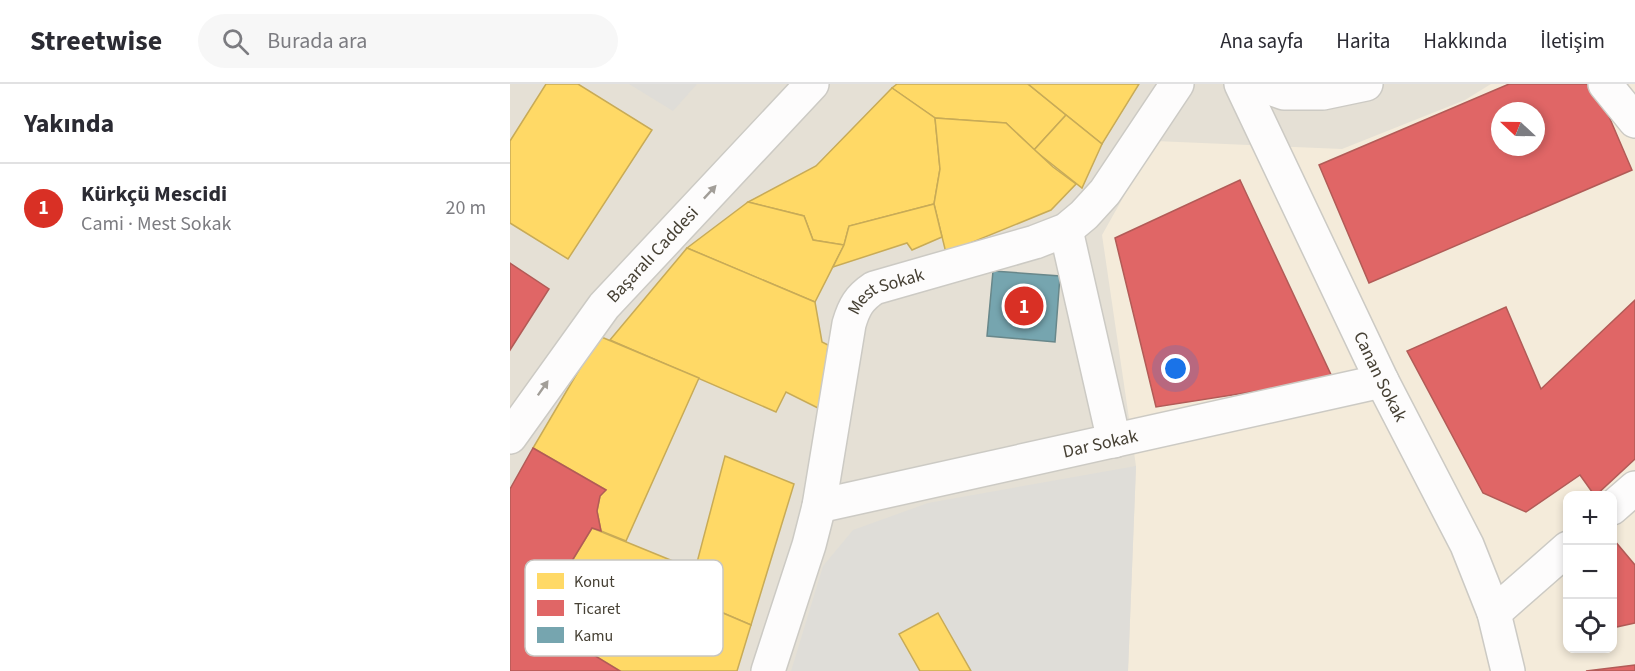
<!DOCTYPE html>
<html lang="tr">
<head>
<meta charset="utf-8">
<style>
	body { margin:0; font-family:"Source Sans 3",sans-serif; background:#f7f7f7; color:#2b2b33 }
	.controls { position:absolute; right:18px; bottom:18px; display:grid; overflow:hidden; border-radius:12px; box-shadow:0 3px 9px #0003 }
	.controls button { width:54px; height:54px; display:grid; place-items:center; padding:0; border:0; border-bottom:2px solid #e1e1e2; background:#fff; color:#2b2b33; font:30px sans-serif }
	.compass { position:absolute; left:981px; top:18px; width:54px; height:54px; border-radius:50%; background:#fff; box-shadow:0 3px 9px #0003; rotate:292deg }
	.you { position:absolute; left:666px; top:285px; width:21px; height:21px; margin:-15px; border:4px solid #fff; border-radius:50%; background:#1a73e8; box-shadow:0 0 0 9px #1a73e833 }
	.badge { display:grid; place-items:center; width:39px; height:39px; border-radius:50%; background:#d93025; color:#fff; font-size:20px; font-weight:700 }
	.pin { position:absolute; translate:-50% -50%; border:3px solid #fff; box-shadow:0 2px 6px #0006 }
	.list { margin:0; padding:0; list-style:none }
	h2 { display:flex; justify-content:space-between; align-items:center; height:78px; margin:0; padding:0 24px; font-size:26px }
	h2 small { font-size:20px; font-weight:400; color:#7c7c81 }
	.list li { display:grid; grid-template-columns:39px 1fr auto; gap:18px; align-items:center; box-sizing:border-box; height:90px; padding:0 24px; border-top:2px solid #e1e1e2 }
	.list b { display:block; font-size:22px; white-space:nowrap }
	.list p { margin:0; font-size:20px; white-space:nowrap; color:#7c7c81 }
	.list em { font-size:20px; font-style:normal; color:#7c7c81 }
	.icon { flex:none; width:33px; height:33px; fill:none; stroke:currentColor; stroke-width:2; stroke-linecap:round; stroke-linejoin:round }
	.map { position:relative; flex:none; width:1125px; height:587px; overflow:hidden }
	header { display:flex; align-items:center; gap:36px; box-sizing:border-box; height:84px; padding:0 30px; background:#fff; border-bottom:2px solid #e1e1e2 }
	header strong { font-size:28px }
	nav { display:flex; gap:33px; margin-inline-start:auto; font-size:21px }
	.search { width:420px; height:54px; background:#f7f7f7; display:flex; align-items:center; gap:15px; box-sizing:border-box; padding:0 21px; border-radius:33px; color:#7c7c81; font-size:22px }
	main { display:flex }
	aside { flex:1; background:#fff }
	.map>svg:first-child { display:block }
	.residential { fill:#e5e0d5; fill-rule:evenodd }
	.commercial { fill:#f4ebda; fill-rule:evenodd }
	.parking { fill:#dfddd8 }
	.homes { fill:#ffd966; stroke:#c8ab57; stroke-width:1.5 }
	.shops { fill:#e06666; stroke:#b25b57; stroke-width:1.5; fill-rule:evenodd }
	.public { fill:#76a5af; stroke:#68878a; stroke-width:1.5 }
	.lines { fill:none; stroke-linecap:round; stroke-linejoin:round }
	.minor-casing { stroke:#cccac4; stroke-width:36 }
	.minor { stroke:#fdfcfc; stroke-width:33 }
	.oneway { fill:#a29e98 }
	.labels { text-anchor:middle; stroke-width:6; stroke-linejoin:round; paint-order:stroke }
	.street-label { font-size:18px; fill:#464034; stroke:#fff }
	.key { fill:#fff; stroke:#c8c6c2; stroke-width:1.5 }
	.key-label { font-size:16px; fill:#464034 }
</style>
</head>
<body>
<header>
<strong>Streetwise</strong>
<div class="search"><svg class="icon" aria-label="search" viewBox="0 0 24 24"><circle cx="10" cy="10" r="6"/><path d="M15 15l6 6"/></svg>Burada ara</div>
<nav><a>Ana sayfa</a><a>Harita</a><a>Hakkında</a><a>İletişim</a></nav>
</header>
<main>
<aside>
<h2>Yakında<small></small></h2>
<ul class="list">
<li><span class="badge">1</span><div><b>Kürkçü Mescidi</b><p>Cami · Mest Sokak</p></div><em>20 m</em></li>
</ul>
</aside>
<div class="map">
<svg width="1125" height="587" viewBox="0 0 1125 587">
	<rect width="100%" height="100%" fill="#f0eee8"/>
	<path class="residential" d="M0 0H1125V587H0ZM990 27H1026V63H990ZM1058 412H1102V564H1058Z"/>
	<path class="commercial" d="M981 0H1125V587H618L626 382 592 151 645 57 832 65 955 16ZM990 27H1026V63H990ZM1058 412H1102V564H1058Z"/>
	<g class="parking">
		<path d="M119 0H187L163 27Z"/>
		<path d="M626 382 618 587H281L313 482 343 446 418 419Z"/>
	</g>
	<g class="homes">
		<path d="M36 0H68L142 46 58 175 0 139V57Z"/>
		<path d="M387 0H518L556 31 524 66 496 39 425 34 382 4Z"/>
		<path d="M518 0H629L592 60Z"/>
		<path d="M382 4 425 34 430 85 424 120 339 142 334 161 303 156 294 132 238 118 306 82Z"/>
		<path d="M556 31 592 60 572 104 524 66Z"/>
		<path d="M425 34 496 39 543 83 566 100 541 126 436 169 424 120 430 85Z"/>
		<path d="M238 118 294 132 303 156 334 161 305 218 177 164Z"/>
		<path d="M424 120 432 153 402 166 397 159 323 183 334 161 339 142Z"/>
		<path d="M177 164 305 218 312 258 318 261 312 326 276 308 266 328 100 256Z"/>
		<path d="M89 252 189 294 116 457 91 447 87 427 90 412 96 406 23 364Z"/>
		<path d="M215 372 284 400 241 541 199 523 209 498 185 486Z"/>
		<path d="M82 444 185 486 209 498 199 523 241 541 227 587H110L26 536Z"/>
		<path d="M428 529 461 587H410L389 550Z"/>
	</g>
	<g class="shops">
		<path d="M999 0H1085L1122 86 859 199 809 81ZM990 27H1026V63H990Z"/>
		<path d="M730 96 823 295 646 323 605 154Z"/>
		<path d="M0 179 39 205 0 266Z"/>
		<path d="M1125 216V375L1085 412 1070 391 1016 428 973 409 897 267 996 223 1031 305Z"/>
		<path d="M23 364 96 406 90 412 87 427 91 447 82 444 26 536 110 587H0V405Z"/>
		<path d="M1104 456 1125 481V539L1102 544V458Z"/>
		<path d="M1125 581V587H1076Z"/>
	</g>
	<path class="public" d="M483 187 550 192 545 258 477 252Z"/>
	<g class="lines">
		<defs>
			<g id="minor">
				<path id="s1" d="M731 0 872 297 957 461 984 529 998 587"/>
				<path d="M749 0 774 9H813L856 0"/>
				<path d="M1095 0 1125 37"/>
				<path d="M556 146 604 357"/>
				<path id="s2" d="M0 353 94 222 302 0"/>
				<path id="s3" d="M309 422 872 297"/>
				<path d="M1102 424 1125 404"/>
				<path d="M984 529 1058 464"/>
				<path id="s4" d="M258 587 299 461 309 422 339 240C344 223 349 214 364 204L525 158 556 146 574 131 595 108 667 0"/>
			</g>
		</defs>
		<use href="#minor" class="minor-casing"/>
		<use href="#minor" class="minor"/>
	</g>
	<defs><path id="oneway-solid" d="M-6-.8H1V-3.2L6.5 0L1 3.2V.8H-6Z" transform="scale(1.5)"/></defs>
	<g class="oneway">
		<use href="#oneway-solid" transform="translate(200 108) rotate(-47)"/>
		<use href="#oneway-solid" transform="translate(33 304) rotate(-55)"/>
	</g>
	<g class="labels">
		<g class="street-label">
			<text dy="6" stroke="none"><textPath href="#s2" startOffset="232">Başaralı Caddesi</textPath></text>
			<text dy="6" stroke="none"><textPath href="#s4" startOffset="411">Mest Sokak</textPath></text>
			<text dy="6" stroke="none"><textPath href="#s1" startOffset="324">Canan Sokak</textPath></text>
			<text dy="6" stroke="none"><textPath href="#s3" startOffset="288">Dar Sokak</textPath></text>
		</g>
	</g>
	<rect x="15" y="476" width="198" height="96" rx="9" class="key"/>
	<rect x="27" y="489" width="27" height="16" fill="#ffd966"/>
	<rect x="27" y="516" width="27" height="16" fill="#e06666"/>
	<rect x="27" y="543" width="27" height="16" fill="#76a5af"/>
	<g class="key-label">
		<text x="64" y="503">Konut</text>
		<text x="64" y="530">Ticaret</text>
		<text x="64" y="557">Kamu</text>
	</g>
</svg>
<div class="controls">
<button>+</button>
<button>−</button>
<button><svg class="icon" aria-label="locate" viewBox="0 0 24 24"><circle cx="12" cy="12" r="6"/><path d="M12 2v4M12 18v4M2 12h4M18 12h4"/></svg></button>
</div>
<svg class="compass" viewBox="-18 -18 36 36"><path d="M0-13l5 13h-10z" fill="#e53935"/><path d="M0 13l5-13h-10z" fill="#7c7c81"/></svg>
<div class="you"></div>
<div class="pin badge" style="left:514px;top:222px">1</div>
</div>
</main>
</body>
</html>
